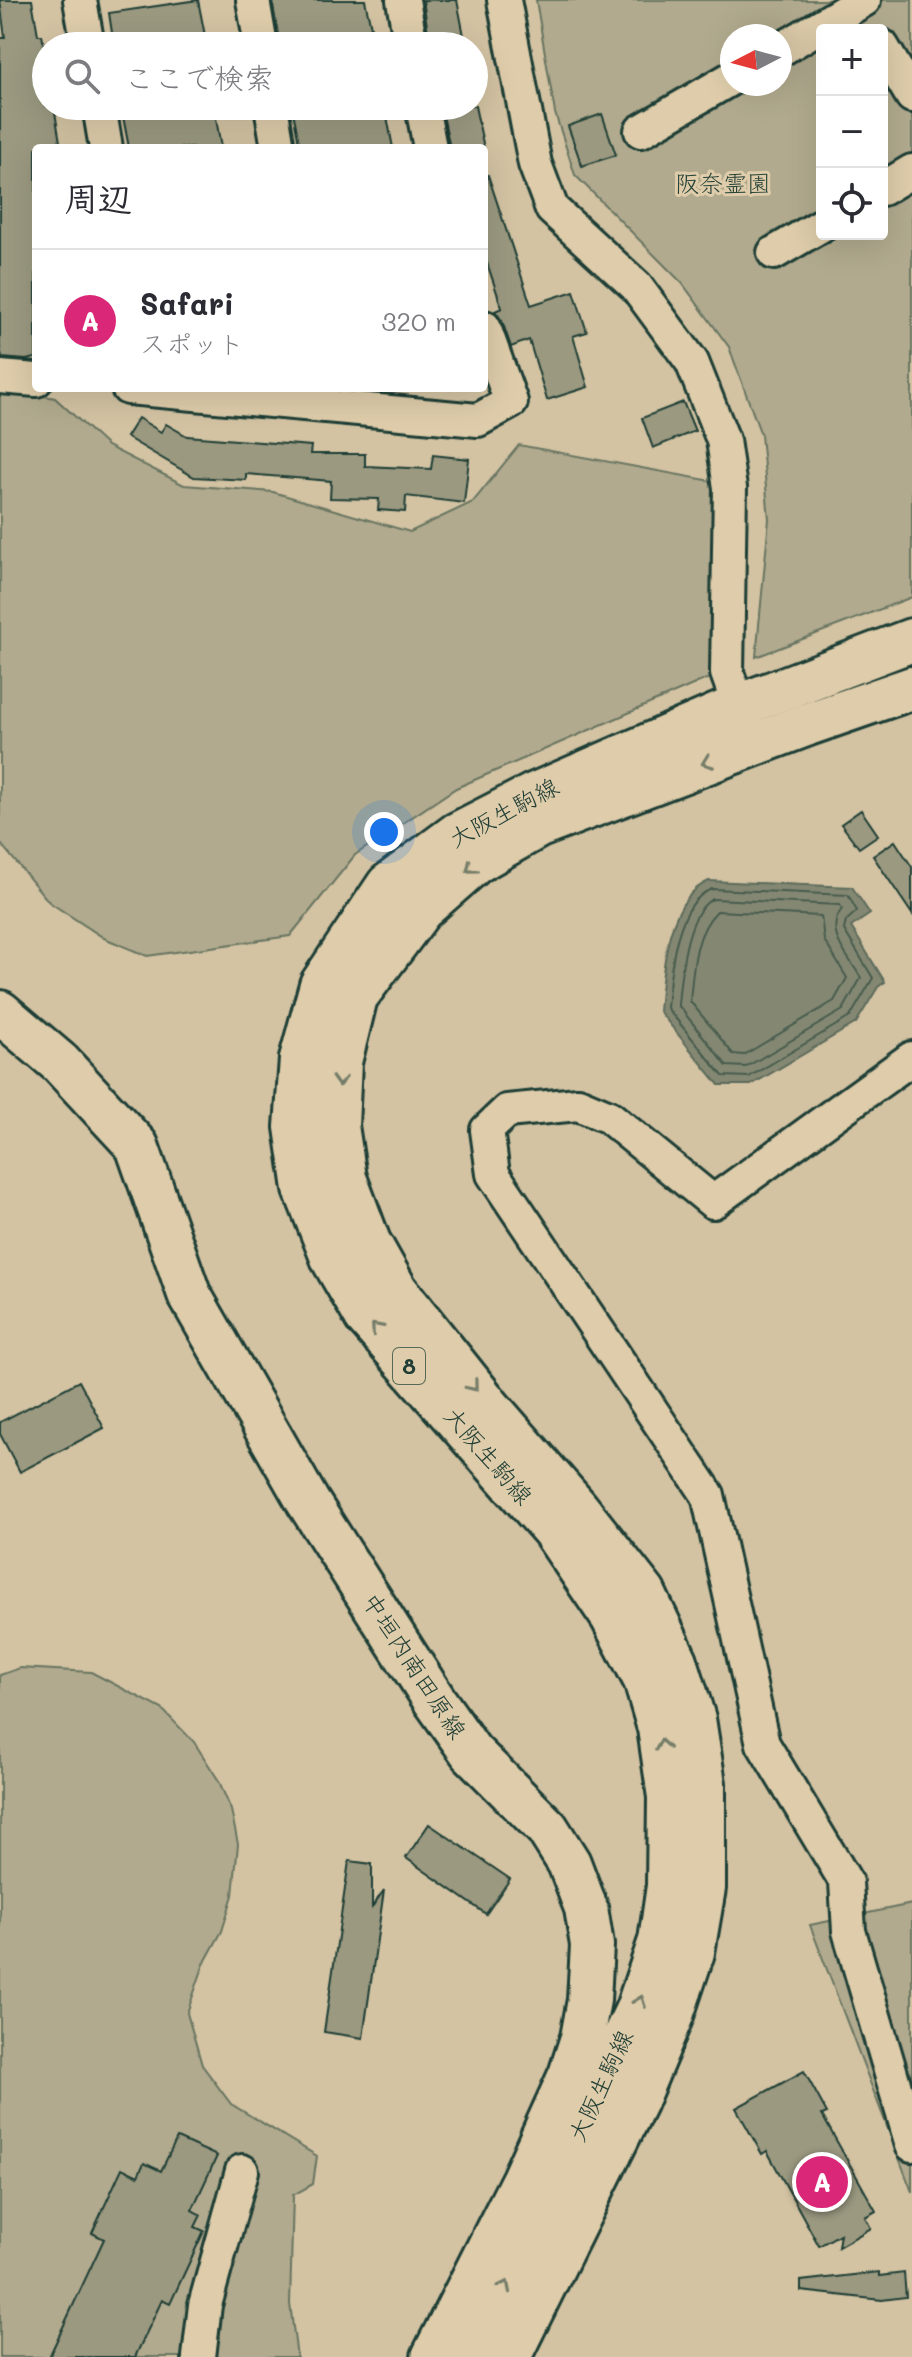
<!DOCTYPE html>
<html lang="ja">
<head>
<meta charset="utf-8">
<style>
	body { margin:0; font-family:Mali,"Klee One",sans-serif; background:#f7f7f7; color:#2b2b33 }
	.controls { position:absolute; right:24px; top:24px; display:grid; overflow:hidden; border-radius:8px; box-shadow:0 8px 32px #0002 }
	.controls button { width:72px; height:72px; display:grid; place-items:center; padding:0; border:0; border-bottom:2px solid #e1e1e2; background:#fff; color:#2b2b33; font:40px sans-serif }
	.compass { position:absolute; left:720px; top:24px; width:72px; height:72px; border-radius:50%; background:#fff; box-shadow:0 8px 32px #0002; rotate:264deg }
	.you { position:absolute; left:384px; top:832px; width:28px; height:28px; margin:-20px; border:6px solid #fff; border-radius:50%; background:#1a73e8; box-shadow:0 0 0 12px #1a73e833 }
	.badge { display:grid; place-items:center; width:52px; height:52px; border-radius:50%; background:#db2777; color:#fff; font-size:26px; font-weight:700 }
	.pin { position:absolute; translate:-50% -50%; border:4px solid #fff; box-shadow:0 2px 8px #0006 }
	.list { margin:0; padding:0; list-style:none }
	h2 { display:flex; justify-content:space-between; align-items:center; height:104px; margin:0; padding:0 32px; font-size:34px }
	h2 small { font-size:26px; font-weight:400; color:#7c7c81 }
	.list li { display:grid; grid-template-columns:52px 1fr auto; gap:24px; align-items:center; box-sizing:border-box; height:144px; padding:0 32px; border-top:2px solid #e1e1e2 }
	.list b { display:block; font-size:30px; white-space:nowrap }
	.list p { margin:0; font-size:26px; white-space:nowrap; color:#7c7c81 }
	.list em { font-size:26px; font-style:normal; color:#7c7c81 }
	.icon { flex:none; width:44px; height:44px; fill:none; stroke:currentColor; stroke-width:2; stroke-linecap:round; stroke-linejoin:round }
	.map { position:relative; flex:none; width:912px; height:2357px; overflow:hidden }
	.search { position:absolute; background:#fff; box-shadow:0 8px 32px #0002; left:32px; top:32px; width:456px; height:88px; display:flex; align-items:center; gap:20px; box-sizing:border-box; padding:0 28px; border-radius:44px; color:#7c7c81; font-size:30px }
	.panel { position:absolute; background:#fff; box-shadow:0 8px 32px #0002; left:32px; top:144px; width:456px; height:248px; border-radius:8px }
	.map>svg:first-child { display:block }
	.green { fill:#b1aa8e; stroke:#687461; stroke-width:2; fill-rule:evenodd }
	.water { fill:#848873; stroke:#5c6a5a; stroke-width:2 }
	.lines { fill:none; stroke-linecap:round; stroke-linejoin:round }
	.shore { stroke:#475b4d; stroke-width:2 }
	.building { fill:#9b9980; stroke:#1f3d34; stroke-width:2 }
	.minor-casing { stroke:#1f3d34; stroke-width:38 }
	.major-casing { stroke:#1f3d34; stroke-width:48 }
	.minor { stroke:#deccaa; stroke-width:32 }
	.major { stroke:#deccaa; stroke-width:42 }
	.oneway { stroke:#757d69 }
	.labels { text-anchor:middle; stroke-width:6; stroke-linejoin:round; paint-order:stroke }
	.shield { fill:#deccaa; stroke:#586857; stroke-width:2 }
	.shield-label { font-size:22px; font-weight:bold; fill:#1f3d34 }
	.park-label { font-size:24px; fill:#264238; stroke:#deccaa }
	.street-label { font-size:24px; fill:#1f3d34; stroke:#deccaa }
</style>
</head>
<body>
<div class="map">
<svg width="912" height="2357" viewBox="0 0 912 2357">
	<rect width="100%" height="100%" fill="#d3c3a3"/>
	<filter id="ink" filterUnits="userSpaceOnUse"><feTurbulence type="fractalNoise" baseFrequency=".0125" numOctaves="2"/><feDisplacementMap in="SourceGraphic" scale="16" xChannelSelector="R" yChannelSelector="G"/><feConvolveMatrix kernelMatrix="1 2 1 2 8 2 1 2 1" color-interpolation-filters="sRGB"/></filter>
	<g filter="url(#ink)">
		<g class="green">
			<path d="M536 0H912V597L756 657 769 519 761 435 729 347 682 283 575 175 555 113ZM822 30H882V234H822ZM732 36H780V84H732Z"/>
			<path d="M11 390 55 398 107 446 184 485 273 492 410 532 473 502 519 445 717 482 718 674 456 788 355 855 290 936 147 956 104 938 49 902 0 843V393Z"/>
			<path d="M20 1668 91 1672 162 1709 194 1742 219 1781 231 1810 238 1844 233 1895 222 1931 204 1964 187 2013 202 2065 231 2104 317 2156 313 2184 293 2195 290 2304 297 2357H0V1675Z"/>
			<path d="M912 1904V2192L810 1925Z"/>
		</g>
		<path class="water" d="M709 881 852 887 870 914 851 927 885 982 878 987 856 1023 751 1085H719L659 1011C663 970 666 899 709 881Z"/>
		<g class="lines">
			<g class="shore">
				<path d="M712 889 848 895 857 911 846 921 844 930 873 978 850 1017 749 1077 723 1076 667 1008C670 975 675 902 712 889Z"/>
				<path d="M713 899 840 905 842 909C823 933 849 956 861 978L843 1010 746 1067 727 1066 678 1005C680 979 686 910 713 899Z"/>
				<path d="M717 911 821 916 824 940 847 978 834 1001 744 1055 733 1054 690 1001C693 971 694 933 717 911Z"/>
			</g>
		</g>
		<g class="building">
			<path d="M0 0H32L38 35H42L46 56V106H54L61 148H36V358L26 360 2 358 0 347V38H5Z"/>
			<path d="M198 0 207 46H114L109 13Z"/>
			<path d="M272 0H365L375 46H280Z"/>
			<path d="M423 0H457L466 46H430Z"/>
			<path d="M121 106H214L221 148H129Z"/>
			<path d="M292 106H385L393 148H300Z"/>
			<path d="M441 106H475L484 148H450Z"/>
			<path d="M602 114 616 155 582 166 568 126Z"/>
			<path d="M488 175 531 305 574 291 587 332 573 336 588 387 547 400 529 340 511 347 502 321 495 311 502 308 484 254V176Z"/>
			<path d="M683 402 695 431 653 448 642 418Z"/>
			<path d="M138 418 161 432 166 424 187 436 311 446 310 454H365V466L431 469 433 455 469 459 464 503 406 496 405 512 378 510 379 499 330 498 331 481 246 474V480L194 477 126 437Z"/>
			<path d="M861 810 878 835 859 848 841 824Z"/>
			<path d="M895 841 912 867V914L873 856Z"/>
			<path d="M79 1381 104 1428 20 1472 0 1434V1422Z"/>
			<path d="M429 1824 510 1879 486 1914 406 1858Z"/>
			<path d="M349 1861 372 1864V1907L384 1890 363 2038 324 2032Z"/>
			<path d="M804 2071 827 2113 822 2115 876 2211 865 2217 871 2228 838 2247 840 2234 819 2246 767 2151 762 2154 736 2108Z"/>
			<path d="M177 2138 217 2156 192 2210 201 2215 195 2227 204 2231 170 2304 162 2300 135 2357H49L104 2239 92 2233 122 2168 138 2176 144 2163 161 2171Z"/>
			<path d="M879 2272V2276L904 2273 906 2297 882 2300 801 2291V2281Z"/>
		</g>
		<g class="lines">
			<defs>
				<g id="minor">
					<path d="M80 0 88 46"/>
					<path d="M253 0 261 46"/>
					<path d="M403 0 411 46"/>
					<path d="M504 0 535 164 552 209 636 286 692 362 723 440 730 488 727 673 746 726"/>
					<path d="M882 46 912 96"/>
					<path d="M780 50 864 0"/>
					<path d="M99 106 106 148"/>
					<path d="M271 106 278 148"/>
					<path d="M422 106 430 148"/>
					<path d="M641 131 732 78"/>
					<path d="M882 189 912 171"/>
					<path d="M774 253 822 225"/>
					<path d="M0 377 36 380"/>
					<path d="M128 388 478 420 511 402 484 327"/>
					<path d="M912 1058 713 1202 609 1117 578 1104 507 1111 487 1130 493 1174 708 1495 763 1744 846 1882 849 1931 912 2145"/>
					<path d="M199 2357 205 2305 242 2171"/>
				</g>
				<g id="major">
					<path d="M0 1012 60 1063 137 1146 189 1294 308 1502 435 1701 471 1752 547 1828 569 1863 586 1908 592 1945 589 2000 582 2038 570 2075 523 2179 433 2357"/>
					<path d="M472 2357 637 2009 660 1941 668 1886 669 1797 659 1728 645 1680 612 1617 553 1530 366 1317 333 1260 305 1189 296 1127 301 1059 321 985 388 885 457 834 533 795 738 706 912 640"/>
					<path d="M509 2357 636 2101 672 2015 693 1952 704 1888V1784L694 1719 676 1661 644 1593 577 1508 490 1408 396 1290 369 1242 345 1178 337 1126 340 1062 356 997 421 910 476 862 539 826 808 724 912 688"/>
				</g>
			</defs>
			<use href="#minor" class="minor-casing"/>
			<use href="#major" class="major-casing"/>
			<use href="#minor" class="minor"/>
			<use href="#major" class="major"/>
		</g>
		<defs><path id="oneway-chevron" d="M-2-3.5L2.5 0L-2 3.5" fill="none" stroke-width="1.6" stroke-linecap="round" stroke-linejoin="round" transform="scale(2)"/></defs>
		<g class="oneway">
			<use href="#oneway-chevron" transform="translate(707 762) rotate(159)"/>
			<use href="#oneway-chevron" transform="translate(471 868) rotate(141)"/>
			<use href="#oneway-chevron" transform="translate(339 1081) rotate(92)"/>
			<use href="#oneway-chevron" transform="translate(376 1328) rotate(-131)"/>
			<use href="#oneway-chevron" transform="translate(473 1386) rotate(51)"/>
			<use href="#oneway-chevron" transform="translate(662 1745) rotate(-98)"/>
			<use href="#oneway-chevron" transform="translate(640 2001) rotate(-70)"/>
			<use href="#oneway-chevron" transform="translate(505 2286) rotate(-64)"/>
		</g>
	</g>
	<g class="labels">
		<rect class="shield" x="393" y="1348" width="32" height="36" rx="6"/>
		<g class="shield-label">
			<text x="409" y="1374">8</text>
		</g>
		<g class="park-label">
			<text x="723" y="192">阪奈霊園</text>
		</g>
		<g class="street-label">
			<text transform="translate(504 813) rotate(-28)" y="8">大阪生駒線</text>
			<text transform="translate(488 1456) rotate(49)" y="8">大阪生駒線</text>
			<text transform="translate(414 1666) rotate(57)" y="8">中垣内南田原線</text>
			<text transform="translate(601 2086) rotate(-65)" y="8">大阪生駒線</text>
		</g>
	</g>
</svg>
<div class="controls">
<button>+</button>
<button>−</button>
<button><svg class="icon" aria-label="locate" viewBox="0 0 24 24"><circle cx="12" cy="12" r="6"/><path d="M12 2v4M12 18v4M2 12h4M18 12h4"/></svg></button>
</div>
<svg class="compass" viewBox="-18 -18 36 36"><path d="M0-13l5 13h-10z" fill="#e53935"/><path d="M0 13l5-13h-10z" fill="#7c7c81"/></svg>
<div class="you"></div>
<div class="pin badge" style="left:822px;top:2182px">A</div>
<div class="search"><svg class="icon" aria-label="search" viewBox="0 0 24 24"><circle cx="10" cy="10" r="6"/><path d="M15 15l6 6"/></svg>ここで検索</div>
<section class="panel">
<h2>周辺<small></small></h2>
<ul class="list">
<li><span class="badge">A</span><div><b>Safari</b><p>スポット</p></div><em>320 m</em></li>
</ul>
</section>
</div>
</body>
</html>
